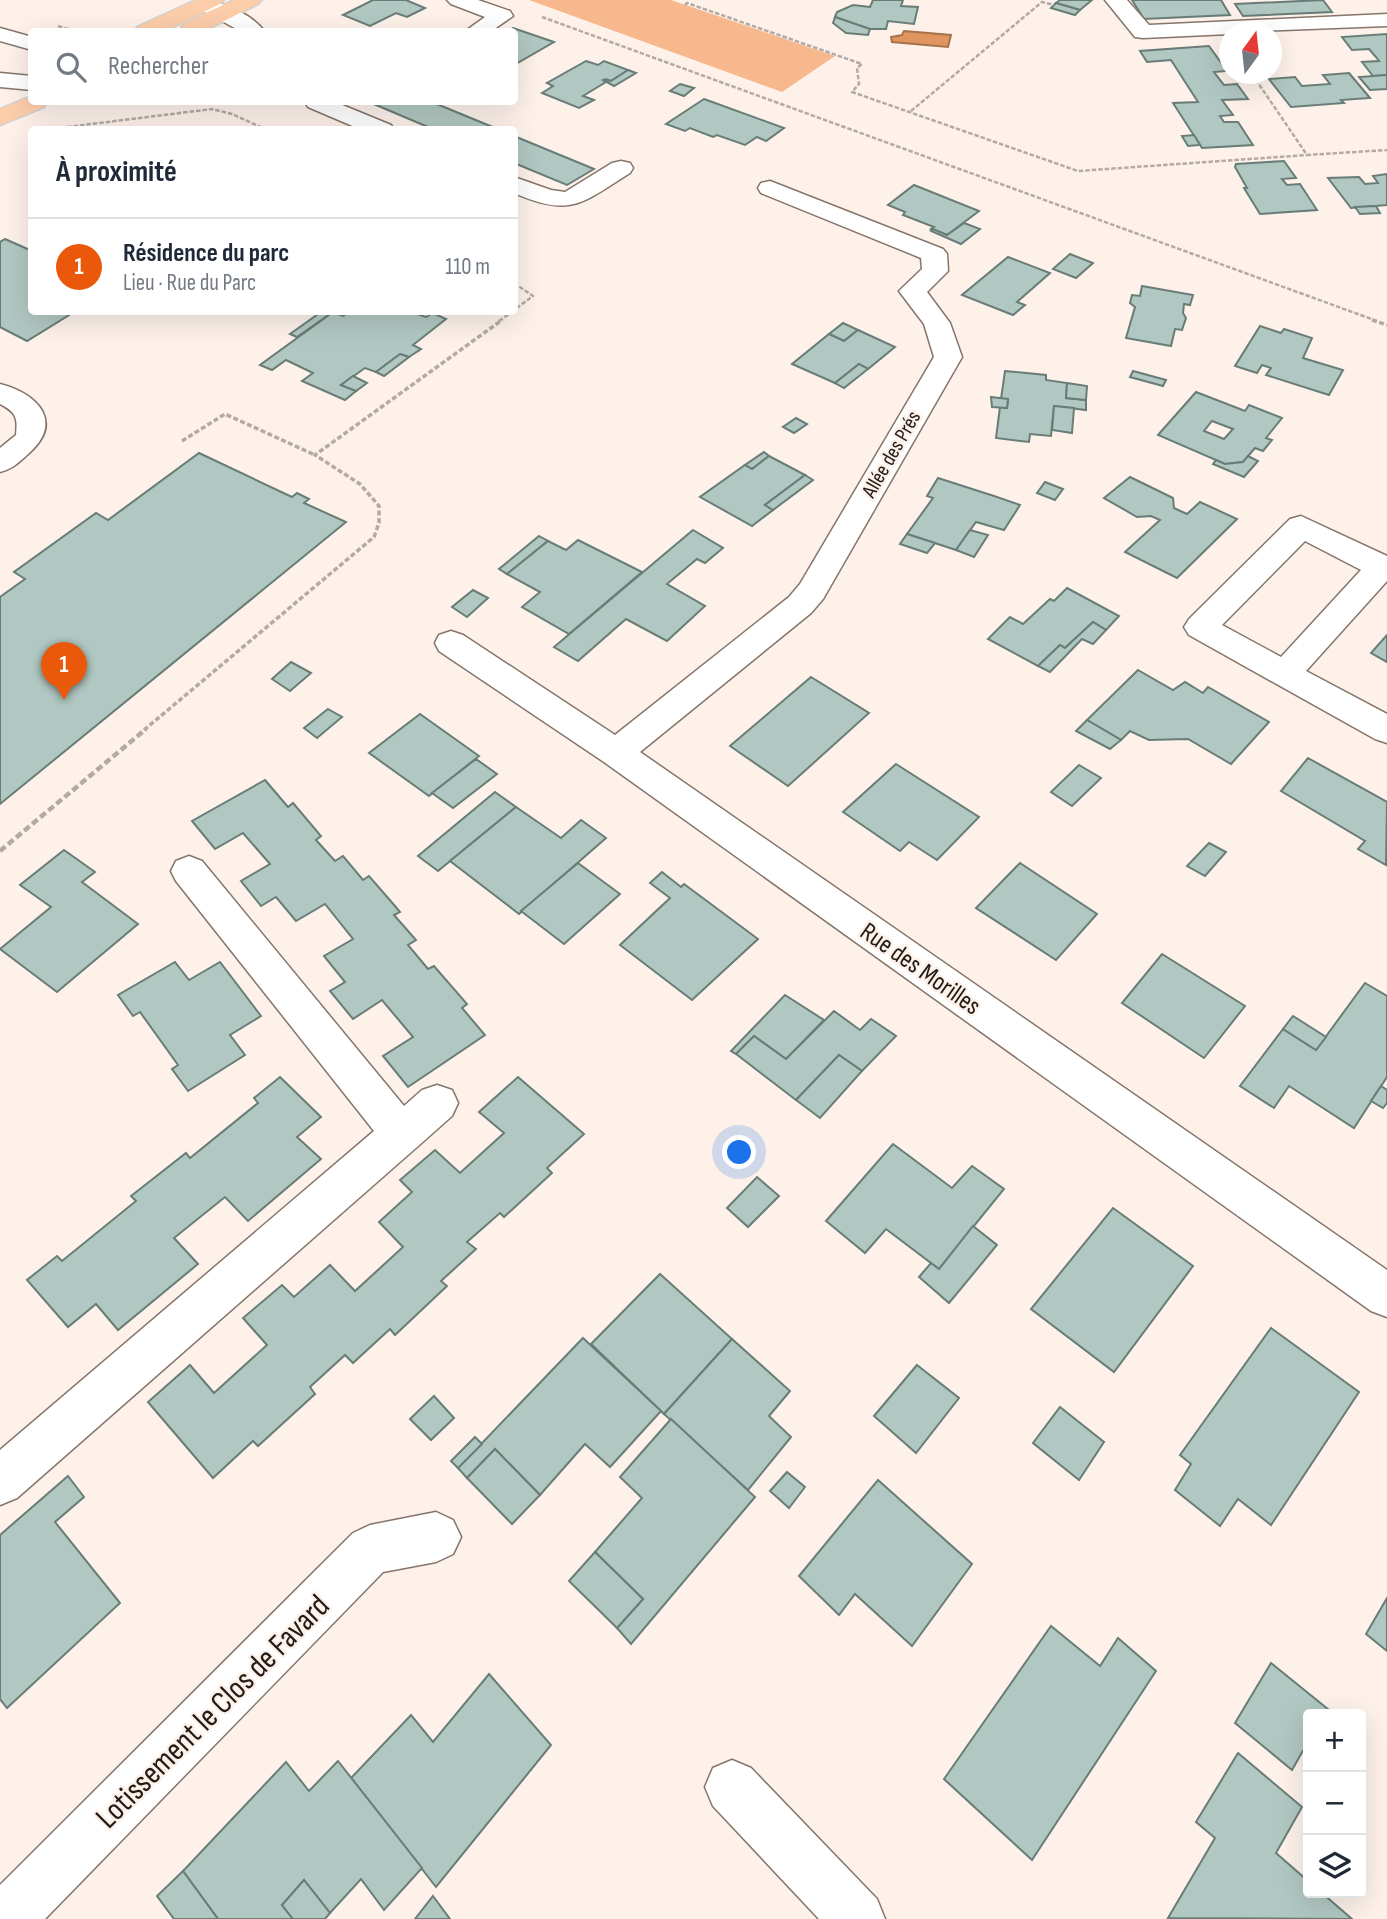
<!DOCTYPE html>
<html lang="fr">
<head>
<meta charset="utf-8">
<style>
	body { margin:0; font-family:"Sofia Sans Condensed",sans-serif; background:#f2f2f3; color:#1f2937 }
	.controls { position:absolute; right:21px; bottom:21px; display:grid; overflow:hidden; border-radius:7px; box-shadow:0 7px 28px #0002 }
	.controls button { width:63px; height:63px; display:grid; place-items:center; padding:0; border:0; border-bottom:2px solid #e0e1e3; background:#fff; color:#1f2937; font:35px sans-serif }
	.compass { position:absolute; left:1219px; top:21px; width:63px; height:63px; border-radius:50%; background:#fff; box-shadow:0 7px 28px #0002; rotate:15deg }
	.you { position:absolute; left:740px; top:1153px; width:24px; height:24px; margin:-18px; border:5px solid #fff; border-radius:50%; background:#1a73e8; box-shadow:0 0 0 10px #1a73e833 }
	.badge { display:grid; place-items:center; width:46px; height:46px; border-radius:50%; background:#ea580c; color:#fff; font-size:23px; font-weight:700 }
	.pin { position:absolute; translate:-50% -58px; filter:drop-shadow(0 2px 4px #0008) }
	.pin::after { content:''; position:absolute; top:37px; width:24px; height:21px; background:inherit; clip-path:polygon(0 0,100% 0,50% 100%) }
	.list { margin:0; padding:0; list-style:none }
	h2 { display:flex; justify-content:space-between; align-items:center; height:91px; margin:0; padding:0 28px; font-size:30px }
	h2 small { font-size:23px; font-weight:400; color:#747a83 }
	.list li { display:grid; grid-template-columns:46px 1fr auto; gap:21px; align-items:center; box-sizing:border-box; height:98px; padding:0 28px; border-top:2px solid #e0e1e3 }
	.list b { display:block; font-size:26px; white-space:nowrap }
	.list p { margin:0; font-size:23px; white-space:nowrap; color:#747a83 }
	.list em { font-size:23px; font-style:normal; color:#747a83 }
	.icon { flex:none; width:38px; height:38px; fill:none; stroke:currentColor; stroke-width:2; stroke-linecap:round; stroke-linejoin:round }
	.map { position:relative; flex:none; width:1387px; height:1919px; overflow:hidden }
	.search { position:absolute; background:#fff; box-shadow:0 7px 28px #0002; left:28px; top:28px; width:490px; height:77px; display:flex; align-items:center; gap:18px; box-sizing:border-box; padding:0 24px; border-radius:7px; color:#747a83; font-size:26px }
	.panel { position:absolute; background:#fff; box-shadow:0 7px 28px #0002; left:28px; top:126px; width:490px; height:189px; border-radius:7px }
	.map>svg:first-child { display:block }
	.green { fill:#f8b88d }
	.water { fill:#e09560; stroke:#a7714a; stroke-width:2 }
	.building { fill:#b1c7c1; stroke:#687d77; stroke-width:2; fill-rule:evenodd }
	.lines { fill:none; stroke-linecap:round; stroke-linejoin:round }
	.minor-casing { stroke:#85756a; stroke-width:3 }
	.major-casing { stroke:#d3d2d1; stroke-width:3 }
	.path-far2 { stroke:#b4aaa4; stroke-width:2.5; stroke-dasharray:4.5 2; stroke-linecap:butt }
	.path-far1 { stroke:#b4aaa4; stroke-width:3.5; stroke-dasharray:5 2.5; stroke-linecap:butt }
	.path { stroke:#b4aaa4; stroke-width:4.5; stroke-dasharray:7 3.5; stroke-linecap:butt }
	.minor { fill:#fff; fill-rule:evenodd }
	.major { fill:#fdcdaa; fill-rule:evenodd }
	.labels { text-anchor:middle; stroke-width:5; stroke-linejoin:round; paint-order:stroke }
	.far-street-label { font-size:21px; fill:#221c18; stroke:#fdf1ea }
	.street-label { font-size:26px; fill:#221c18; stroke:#fdf1ea }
	.near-street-label { font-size:32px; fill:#221c18; stroke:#fdf1ea }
</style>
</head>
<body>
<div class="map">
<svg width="1387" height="1919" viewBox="0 0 1387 1919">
	<rect width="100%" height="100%" fill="#fdf1ea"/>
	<path class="green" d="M529 0H671L835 56 782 92Z"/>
	<path class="water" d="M904 31 951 35 948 47 892 42 891 37 902 35Z"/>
	<g class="building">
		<path d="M373 0H406L425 8 407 17 396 13 370 26 343 15Z"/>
		<path d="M873 0H903L901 6 918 7 914 24 888 21 886 29H870L835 17 837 12 853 5 870 7Z"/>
		<path d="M1060 0H1092L1080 10 1056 3Z"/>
		<path d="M1132 0H1221L1230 15 1144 19Z"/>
		<path d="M1323 0 1332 12 1243 16 1235 4Z"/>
		<path d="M1056 3 1080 10 1075 15 1051 8Z"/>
		<path d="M835 17 870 29 868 35 846 33 833 23Z"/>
		<path d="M513 28 554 42 514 65V32H507Z"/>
		<path d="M1387 34V75L1373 76 1362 62 1379 61 1375 56 1369 49 1352 50 1342 37Z"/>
		<path d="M1209 46 1227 71 1214 72 1224 85 1237 84 1248 99 1222 100 1233 115 1220 116 1224 122H1238L1253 145 1202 148 1173 103 1198 102 1171 60 1147 62 1140 51Z"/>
		<path d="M586 61 598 65 604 61 628 70 611 81 606 79 603 80 606 82 583 96 594 100 579 108 542 93 553 86 547 83Z"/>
		<path d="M628 70 636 73 614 86 603 80 611 81Z"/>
		<path d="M1349 73 1370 98 1341 100 1344 103 1291 107 1269 79 1295 77 1302 86 1330 84 1323 75Z"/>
		<path d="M1387 75V89L1370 90 1359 77Z"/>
		<path d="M680 84 694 88 684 96 670 91Z"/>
		<path d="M704 99 784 128 766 141 757 137 745 145 717 135 713 137 690 128 685 131 666 124Z"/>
		<path d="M369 102H432L500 130H435Z"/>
		<path d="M1194 135 1200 145 1188 146 1182 136Z"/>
		<path d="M514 136 594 169 567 185 514 163Z"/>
		<path d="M1284 161 1296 178 1282 179 1287 185 1300 184 1317 210 1260 214 1244 188H1247L1235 167 1236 164Z"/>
		<path d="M1387 174V205L1351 208 1328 178 1359 177 1365 184 1378 183 1373 176Z"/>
		<path d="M914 185 979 211 947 235 931 229 934 227 903 215 905 212 888 205Z"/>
		<path d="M1376 206 1380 213 1360 214 1355 207Z"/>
		<path d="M964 223 980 229 961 244 931 231 933 229 947 235Z"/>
		<path d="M5 239 32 251V312H74L27 341 0 327V242Z"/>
		<path d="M1070 254 1093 263 1076 278 1053 269Z"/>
		<path d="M1008 257 1050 273 1017 302 1025 305 1013 315 962 295Z"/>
		<path d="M1142 286 1193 295 1190 305 1184 304 1183 313 1186 318 1182 330 1175 329 1171 346 1126 338 1135 307 1130 303 1132 295 1140 296Z"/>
		<path d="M321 312H333L297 337 290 334Z"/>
		<path d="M333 312 343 316 349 312H411L426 317 433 313 446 319 413 345 421 349 409 357 400 354 376 372 365 368 341 385 356 391 345 400 302 381 313 373 286 360 272 370 260 365Z"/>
		<path d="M843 323 858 330 844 341 829 334Z"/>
		<path d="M1260 326 1281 333 1284 329 1312 338 1303 358 1343 370 1329 395 1266 375 1271 368 1262 365 1257 373 1235 366Z"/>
		<path d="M858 330 895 347 868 369 859 364 835 383 792 364 829 334 844 341Z"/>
		<path d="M400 354 409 357 384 376 376 372Z"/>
		<path d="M859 364 868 369 844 388 835 383Z"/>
		<path d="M1005 371 1046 375V380L1067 383 1066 398 1086 400V410L1054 406 1051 436 1030 434 1029 442 996 438 1000 407 1007 408 1008 399H1001Z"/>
		<path d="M1133 371 1166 380 1163 386 1130 377Z"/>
		<path d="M353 376 367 383 356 391 341 385Z"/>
		<path d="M1067 383 1087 386 1086 400 1066 398Z"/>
		<path d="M1196 392 1245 411 1249 405 1282 418 1266 438 1272 440 1263 451 1255 448 1243 462 1225 464 1158 435ZM1212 421 1233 429 1224 439 1204 431Z"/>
		<path d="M991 397 1008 399 1007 408 992 407Z"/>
		<path d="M1054 406 1074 408 1072 433 1052 430Z"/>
		<path d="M796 418 807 424 794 433 783 427Z"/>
		<path d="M764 452 769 456 752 469 745 465Z"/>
		<path d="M199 453 292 497 297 493 309 499 304 503 346 522 0 804V597L25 579 14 572 96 513 108 520Z"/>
		<path d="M769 456 805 475 765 505 773 510 752 526 700 497 745 465 752 469Z"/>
		<path d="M1248 456 1258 461 1244 477 1213 464 1216 460 1225 464 1243 462Z"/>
		<path d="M805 475 813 480 773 510 765 505Z"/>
		<path d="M1130 477 1173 498 1174 508 1187 514 1200 502 1237 519 1177 578 1125 552 1160 520 1151 516 1137 517 1104 498Z"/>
		<path d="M938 478 994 496 1020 505 1004 530 976 522 956 550 907 534 933 498 927 496Z"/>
		<path d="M1045 482 1063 489 1055 500 1037 493Z"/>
		<path d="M693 530 723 548 705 563 697 559 667 584 705 606 667 641 626 619 578 661 554 647Z"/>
		<path d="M970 530 988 535 974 557 956 550Z"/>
		<path d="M907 534 935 543 927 553 900 544Z"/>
		<path d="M539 536 548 541 507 574 499 569Z"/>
		<path d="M578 540 642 572 569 634 522 607 540 592 507 574 548 541 566 550Z"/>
		<path d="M1067 588 1119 616 1106 630 1093 622 1065 648 1060 645 1038 666 988 639 1010 617 1023 624 1050 599 1054 601Z"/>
		<path d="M473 590 488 598 467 617 452 607Z"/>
		<path d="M1093 622 1106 630 1093 644 1082 639 1050 672 1038 666 1060 645 1065 648Z"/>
		<path d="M1387 635V662L1371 653Z"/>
		<path d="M291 662 311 673 290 691 272 679Z"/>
		<path d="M1138 670 1173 690 1185 682 1203 693 1208 687 1269 722 1231 764 1188 739 1149 740 1130 731 1121 740 1087 720Z"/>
		<path d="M811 677 869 713 788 786 730 746Z"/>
		<path d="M328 709 342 717 317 738 304 728Z"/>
		<path d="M420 714 479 756 429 796 369 753Z"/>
		<path d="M1087 720 1121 740 1110 749 1076 731Z"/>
		<path d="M1308 758 1387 802 1386 865 1358 849 1365 841 1281 791Z"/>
		<path d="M476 759 497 774 453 808 432 793Z"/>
		<path d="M896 764 979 817 937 860 909 842 900 851 843 812Z"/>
		<path d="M1079 765 1101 778 1072 806 1051 792Z"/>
		<path d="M265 780 288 807 293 803 321 836 316 840 335 861 343 856 363 880 369 876 395 906 400 912 394 915 416 940 408 945 428 969 434 966 467 1004 462 1008 485 1035 408 1087 383 1056 413 1037 382 1000 353 1019 330 991 345 982 324 956 353 939 325 904 296 921 276 897 261 906 241 881 270 864 243 833 215 849 192 821Z"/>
		<path d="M495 792 516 807 438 871 418 856Z"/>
		<path d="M516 807 561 838 581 820 606 838 519 914 450 861Z"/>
		<path d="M1209 843 1226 852 1205 876 1187 866Z"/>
		<path d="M64 850 95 872 82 882 138 924 57 992 0 949 51 907 20 885Z"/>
		<path d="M578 863 620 894 564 944 521 911Z"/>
		<path d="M1020 863 1097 914 1056 960 976 908Z"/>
		<path d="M662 872 681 887 684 884 758 939 692 1000 620 945 670 898 650 883Z"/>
		<path d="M1162 954 1245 1006 1204 1058 1122 1003Z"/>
		<path d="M175 962 189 980 220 962 261 1016 230 1035 245 1055 188 1091 172 1069 178 1065 140 1012 133 1016 118 995Z"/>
		<path d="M1365 983 1387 996V1077L1354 1128 1289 1086 1274 1108 1240 1086 1283 1029 1316 1050Z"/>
		<path d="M785 995 824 1020 786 1059 754 1036 736 1054 731 1051Z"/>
		<path d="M834 1011 860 1030 871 1019 896 1036 862 1071 839 1055 796 1100 736 1054 754 1036 786 1059Z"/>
		<path d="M1293 1016 1326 1037 1316 1050 1283 1029Z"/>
		<path d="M839 1055 862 1071 820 1118 796 1100Z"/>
		<path d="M280 1077 321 1117 297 1137 321 1159 248 1221 225 1197 174 1238 198 1264 118 1330 96 1304 68 1327 27 1280 57 1256 62 1261 136 1201 131 1196 186 1153 190 1158 258 1103 254 1098Z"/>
		<path d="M518 1077 584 1134 547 1168 552 1173 504 1217 500 1213 467 1242 476 1249 441 1281 447 1286 395 1335 390 1329 353 1363 345 1355 310 1387 315 1394 258 1446 253 1441 213 1478 148 1402 190 1365 214 1393 267 1345 243 1318 282 1285 294 1297 330 1265 355 1291 403 1247 379 1222 412 1192 400 1180 435 1150 460 1173 504 1133 479 1112Z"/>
		<path d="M1381 1086 1387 1090V1103L1383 1108 1371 1101Z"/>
		<path d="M893 1144 952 1188 972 1166 1004 1189 939 1269 886 1229 865 1253 826 1221Z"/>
		<path d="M757 1177 779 1196 748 1227 727 1208Z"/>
		<path d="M1113 1208 1193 1266 1114 1372 1031 1309Z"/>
		<path d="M973 1226 997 1245 949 1303 919 1277 931 1263 939 1269Z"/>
		<path d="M660 1274 732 1339 664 1414 591 1344Z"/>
		<path d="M1271 1328 1359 1392 1271 1525 1238 1499 1220 1526 1175 1490 1191 1464 1180 1455Z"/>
		<path d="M583 1338 661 1411 610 1467 585 1444 540 1495 495 1449 467 1478 458 1468Z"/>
		<path d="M732 1339 790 1391 769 1416 791 1437 748 1490 664 1414Z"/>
		<path d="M917 1365 959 1398 916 1453 874 1416Z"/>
		<path d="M434 1396 454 1418 431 1440 410 1419Z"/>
		<path d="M1060 1407 1104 1442 1079 1480 1033 1443Z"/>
		<path d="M671 1419 755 1497 631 1644 617 1628 643 1599 595 1552 642 1498 620 1477Z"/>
		<path d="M475 1437 482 1444 458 1468 451 1461Z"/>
		<path d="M495 1449 540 1495 512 1524 467 1478Z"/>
		<path d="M787 1472 805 1487 789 1508 770 1491Z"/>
		<path d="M68 1476 84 1497 55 1522 120 1603 7 1708 0 1699V1535Z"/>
		<path d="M878 1480 972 1564 912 1646 855 1594 839 1615 799 1576Z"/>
		<path d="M595 1552 643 1599 617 1628 569 1581Z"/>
		<path d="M1387 1598V1651L1366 1634Z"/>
		<path d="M1051 1626 1100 1666 1118 1638 1156 1671 1032 1860 944 1779Z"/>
		<path d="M1271 1663 1334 1714H1308V1742L1292 1770 1235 1723Z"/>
		<path d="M489 1674 551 1745 436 1887 351 1778 411 1715 433 1742Z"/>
		<path d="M1238 1753 1302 1807 1276 1853 1308 1881V1893H1322L1352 1919 1168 1918 1215 1838 1196 1822Z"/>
		<path d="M338 1761 422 1868 384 1910 361 1879 330 1913 304 1880 282 1905 293 1919H218L183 1871 286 1762 309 1791Z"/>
		<path d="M183 1871 218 1919H174L157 1896Z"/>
		<path d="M304 1880 330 1913 325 1919H293L282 1905Z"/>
		<path d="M433 1896 450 1919H415Z"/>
	</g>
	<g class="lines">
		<defs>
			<g id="minor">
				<path d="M197 0C220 0 251 13 265 32H242L198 8 194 4Z"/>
				<path d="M447 0H478L510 11 513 16 490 32H464L485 17 451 4Z"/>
				<path d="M1105 0H1127L1149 25 1387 14V26L1230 32V34L1143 38 1135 37Z"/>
				<path d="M0 28 32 37V50L0 41Z"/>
				<path d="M0 73 32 76V90L0 87Z"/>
				<path d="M305 102H335L391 125 394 130H362L308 107Z"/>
				<path d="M621 161 630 163 633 168 630 173C582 203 571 218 514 193V177L551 190 565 192 612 163Z"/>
				<path d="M770 181 943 249 947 254 948 271 927 292 950 323 962 357 823 599 811 613 640 752 1387 1270V1317L1371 1311 604 762 439 651 435 643 439 635 451 631 463 635 615 735 789 597 800 584 934 357 924 324 899 291 922 269 921 258 761 193 758 188 761 183Z"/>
				<path d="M0 384C39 394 65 423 27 455 18 463 12 469 0 472V448L16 435C18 418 16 412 0 404Z"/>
				<path d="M1301 516 1387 556V581L1306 671 1387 714V743L1375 739 1189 635 1184 627 1189 619 1290 519ZM1305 541 1361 570 1281 657 1222 625Z"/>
				<path d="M189 856 202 861 404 1106 422 1090 437 1085 452 1090 458 1103 452 1116 417 1147 17 1498 0 1505V1450L374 1131 176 881 171 871 176 861Z"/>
				<path d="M436 1512 453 1520 461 1537 453 1554 436 1562 383 1572 45 1919H0V1885L353 1533 370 1525Z"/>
				<path d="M732 1760 751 1768 877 1899 885 1919H819L713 1806 705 1787 713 1768Z"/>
			</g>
			<g id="major">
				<path d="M196 0H224L220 4 163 32H135L137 27Z"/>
				<path d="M234 0H262L258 4 202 32H184L181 28 184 23Z"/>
				<path d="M32 96V102H47L44 107 0 125V109Z"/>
			</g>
		</defs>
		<use href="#minor" class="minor-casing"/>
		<use href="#major" class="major-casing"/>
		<g class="path-far2">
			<path d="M685 5 687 3 862 64 857 68 859 84 852 92 1078 171 1307 155"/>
			<path d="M542 17 1377 321"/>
			<path d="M58 26 77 32"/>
			<path d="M1252 74 1307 155 1387 150"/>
			<path d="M911 111 1042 2 1054 5"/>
			<path d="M67 127 212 109 232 114 267 130"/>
			<path d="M514 283 533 296 514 310"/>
			<path d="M499 321 512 312"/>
		</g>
		<g class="path-far1">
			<path d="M1372 320 1387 325"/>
			<path d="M182 441 225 414 315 455"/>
			<path d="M144 730 374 537 379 523V506L360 484 315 455 502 320"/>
		</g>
		<path class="path" d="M0 851 146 729"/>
		<use href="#minor" class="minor"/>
		<use href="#major" class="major"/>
	</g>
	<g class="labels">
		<g class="far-street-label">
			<text transform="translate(891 454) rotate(-60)" y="7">Allée des Prés</text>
		</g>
		<g class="street-label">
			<text transform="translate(921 968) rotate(35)" y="9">Rue des Morilles</text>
		</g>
		<g class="near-street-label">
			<text transform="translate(212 1711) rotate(-45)" y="11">Lotissement le Clos de Favard</text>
		</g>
	</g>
</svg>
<div class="controls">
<button>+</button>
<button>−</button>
<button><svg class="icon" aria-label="layers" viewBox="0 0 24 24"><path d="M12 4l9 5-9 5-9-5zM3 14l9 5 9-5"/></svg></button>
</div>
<svg class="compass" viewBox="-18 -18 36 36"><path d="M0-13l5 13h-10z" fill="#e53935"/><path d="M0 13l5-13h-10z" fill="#747a83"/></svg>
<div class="you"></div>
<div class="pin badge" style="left:64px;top:700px">1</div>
<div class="search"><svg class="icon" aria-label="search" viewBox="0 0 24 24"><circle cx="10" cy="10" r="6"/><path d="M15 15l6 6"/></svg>Rechercher</div>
<section class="panel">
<h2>À proximité<small></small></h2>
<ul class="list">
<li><span class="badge">1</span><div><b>Résidence du parc</b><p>Lieu · Rue du Parc</p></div><em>110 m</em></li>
</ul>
</section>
</div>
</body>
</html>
